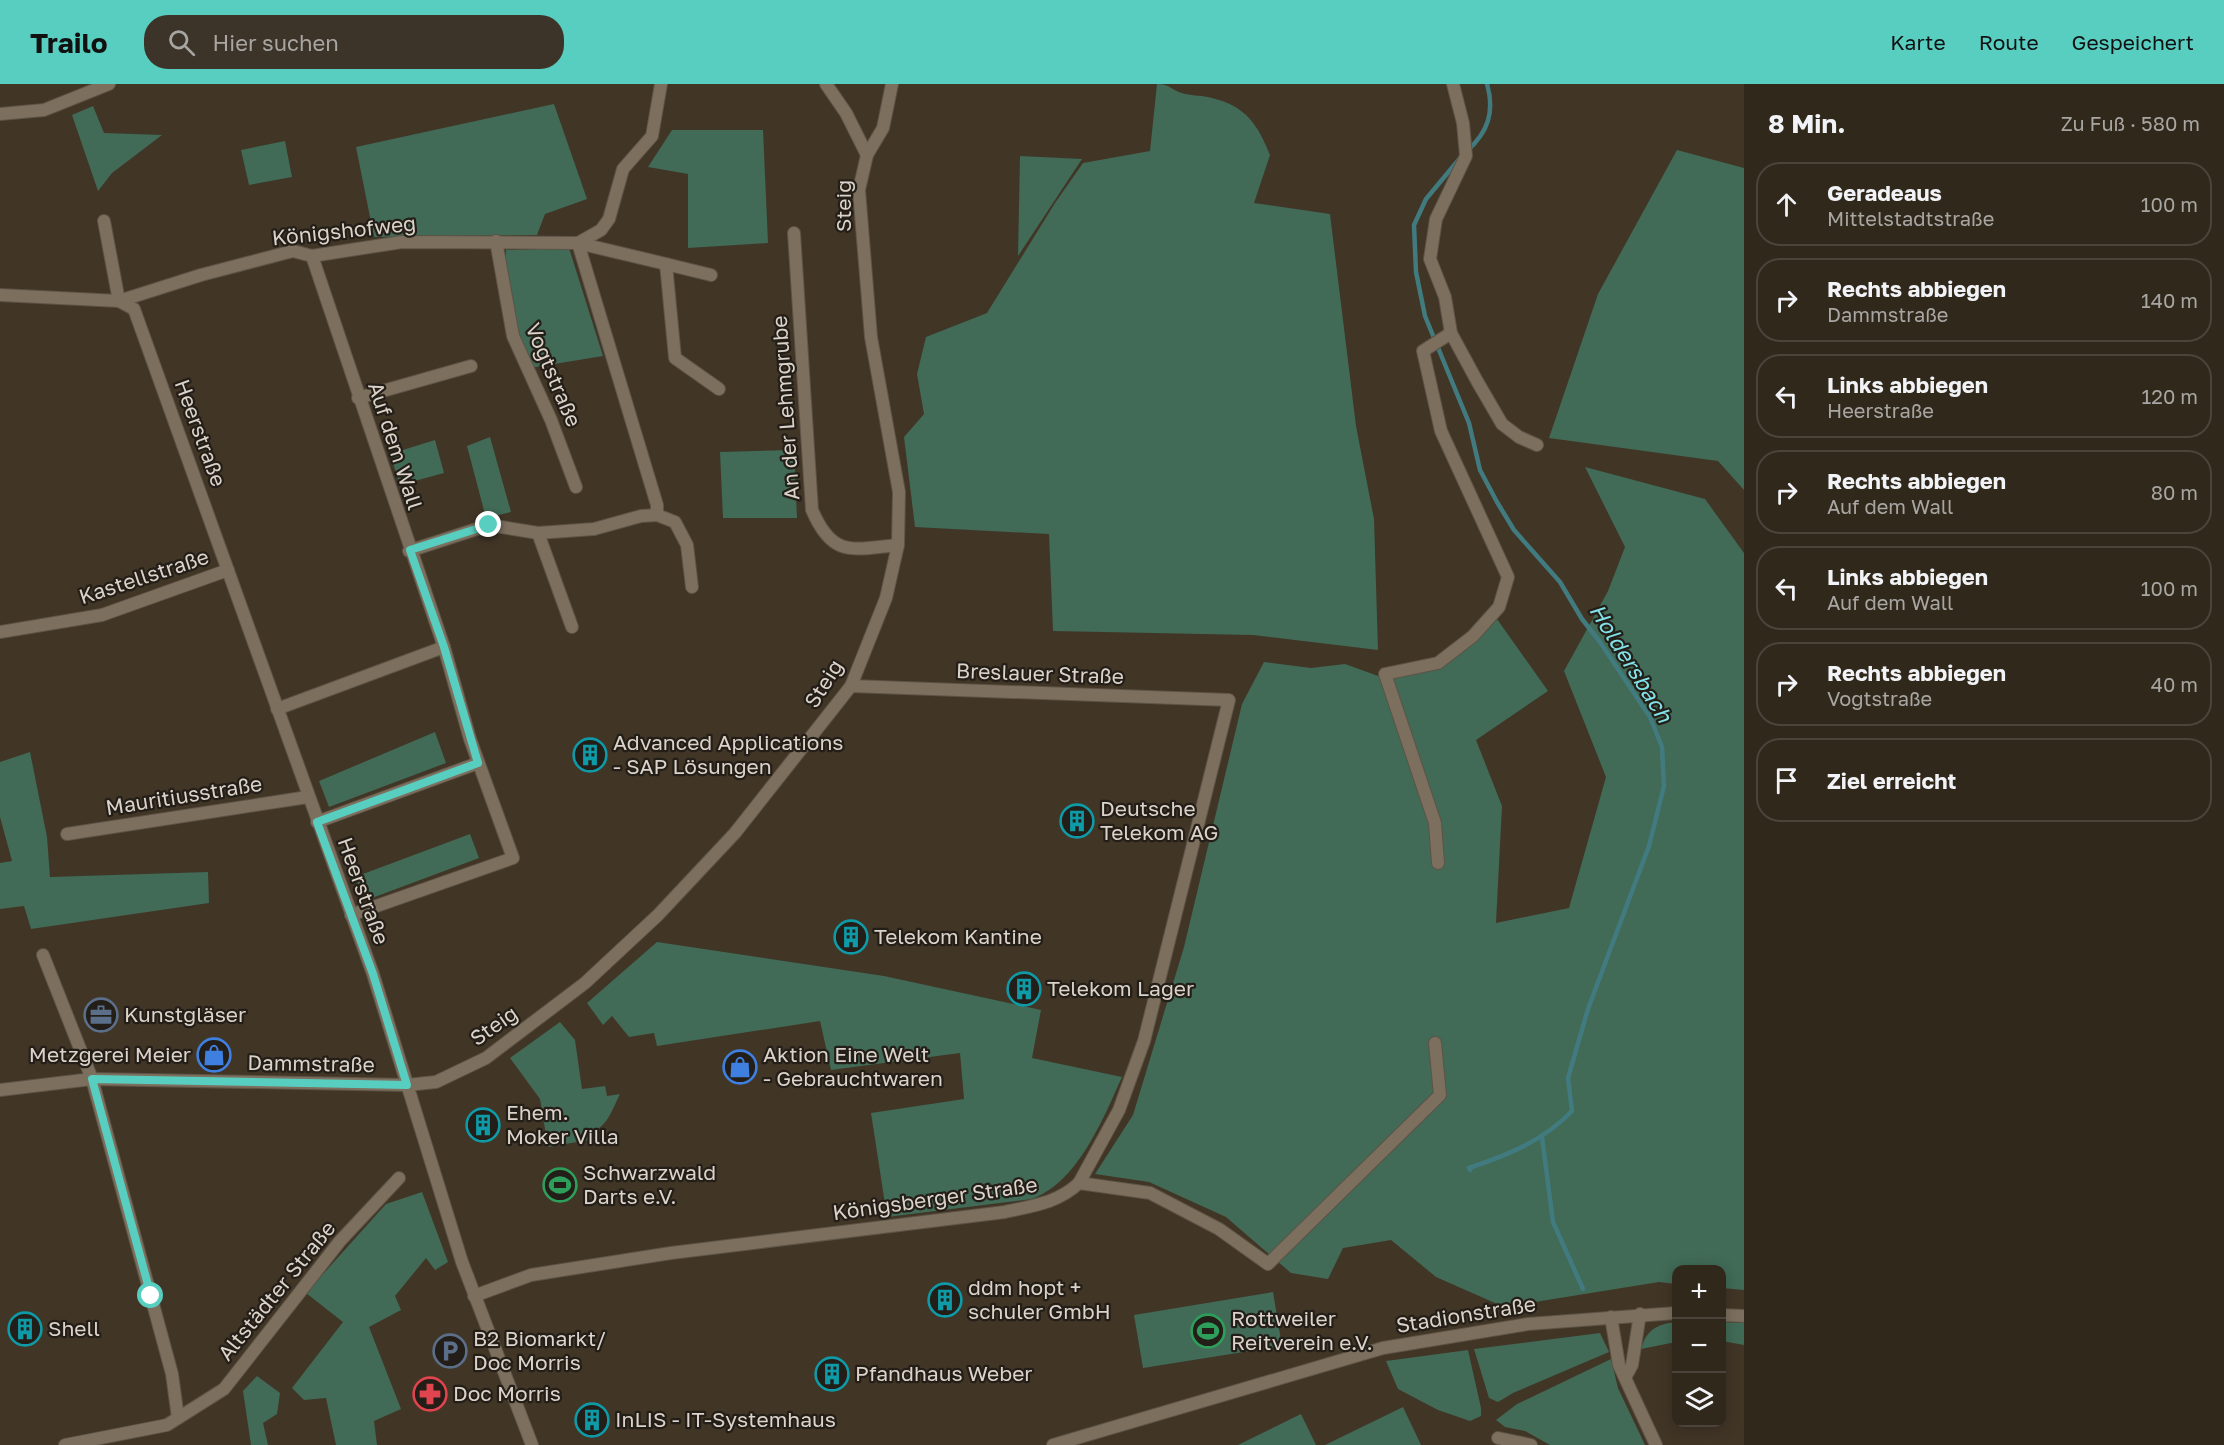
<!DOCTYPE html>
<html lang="de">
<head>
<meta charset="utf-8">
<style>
	body { margin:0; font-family:"Golos Text",sans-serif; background:#3d3429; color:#f1f3f6 }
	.controls { position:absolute; right:18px; bottom:18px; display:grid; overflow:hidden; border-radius:12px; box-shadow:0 3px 15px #0003 }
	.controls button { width:54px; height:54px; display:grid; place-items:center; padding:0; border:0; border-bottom:2px solid #4c443b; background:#31281c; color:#f1f3f6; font:30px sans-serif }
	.stop { position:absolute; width:18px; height:18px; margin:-14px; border:4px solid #58cec0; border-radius:50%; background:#fff }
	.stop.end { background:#58cec0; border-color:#fff; box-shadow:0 2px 6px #0008 }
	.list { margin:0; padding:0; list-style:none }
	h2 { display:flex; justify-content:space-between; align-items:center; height:78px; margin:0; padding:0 24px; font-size:26px }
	h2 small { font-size:20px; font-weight:400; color:#a8a6a3 }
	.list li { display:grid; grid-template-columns:39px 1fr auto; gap:18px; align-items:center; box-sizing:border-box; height:84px; margin:0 12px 12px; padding:0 12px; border:2px solid #4c443b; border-radius:24px }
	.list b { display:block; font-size:22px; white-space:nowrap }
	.list p { margin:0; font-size:20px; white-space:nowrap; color:#a8a6a3 }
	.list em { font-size:20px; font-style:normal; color:#a8a6a3 }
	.icon { flex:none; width:33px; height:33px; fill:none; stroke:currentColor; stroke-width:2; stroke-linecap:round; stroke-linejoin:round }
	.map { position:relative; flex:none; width:1744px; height:1361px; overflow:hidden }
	header { display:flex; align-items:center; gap:36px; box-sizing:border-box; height:84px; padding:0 30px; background:#58cec0; color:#111 }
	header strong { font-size:28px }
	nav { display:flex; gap:33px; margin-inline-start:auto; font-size:21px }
	.search { width:420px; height:54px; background:#3d3429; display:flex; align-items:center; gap:15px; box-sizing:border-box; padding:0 21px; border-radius:24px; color:#a8a6a3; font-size:22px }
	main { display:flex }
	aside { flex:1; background:#31281c }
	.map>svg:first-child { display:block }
	.green { fill:#416a57 }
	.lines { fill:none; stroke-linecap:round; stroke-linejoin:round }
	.stream { stroke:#417b7f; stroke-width:4.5 }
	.minor-casing { stroke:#5d5346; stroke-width:14 }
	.tertiary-casing { stroke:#5d5346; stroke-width:14 }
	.minor { stroke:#7c6f5e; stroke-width:12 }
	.tertiary { stroke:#7c6f5e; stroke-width:12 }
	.route { stroke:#58cec0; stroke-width:8 }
	.labels { text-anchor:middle; stroke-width:4.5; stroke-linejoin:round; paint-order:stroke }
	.street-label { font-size:21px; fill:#dbd3ca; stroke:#231e17 }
	.poi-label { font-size:21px; fill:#dbd3ca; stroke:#231e17; text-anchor:start }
	.water-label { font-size:22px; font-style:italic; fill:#82e2e8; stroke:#231e17 }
</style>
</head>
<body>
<header>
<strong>Trailo</strong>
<div class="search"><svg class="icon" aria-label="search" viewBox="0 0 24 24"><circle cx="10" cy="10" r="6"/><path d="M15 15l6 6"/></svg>Hier suchen</div>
<nav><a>Karte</a><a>Route</a><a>Gespeichert</a></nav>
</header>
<main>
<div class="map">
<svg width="1744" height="1361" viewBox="0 0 1744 1361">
	<rect width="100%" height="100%" fill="#413526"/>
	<g class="green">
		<path d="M1157 0C1169 0 1169 4 1179 8 1188 12 1201 11 1212 14 1246 22 1258 41 1270 71L1254 119 1330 130 1356 342 1374 435 1378 566 1253 551 1053 547 1049 450 915 443 904 353 924 330 917 290 926 253 987 229 1055 119 1083 79 1150 67Z"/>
		<path d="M554 20 587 115 545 130 537 151 374 153 356 63Z"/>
		<path d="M93 22 104 49 162 51 112 89 98 107 72 31Z"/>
		<path d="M672 46H763L768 159 688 164V90L648 83Z"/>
		<path d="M285 57 292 93 249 101 241 66Z"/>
		<path d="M1677 66 1744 84V406L1718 377 1549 354 1598 210Z"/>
		<path d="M1020 72 1082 75 1018 172Z"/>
		<path d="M569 164 603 272 530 284 518 251 505 179 506 166Z"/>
		<path d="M490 353 511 428 486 434 467 362Z"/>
		<path d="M435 356 444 389 400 401 390 370Z"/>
		<path d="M794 366 797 434H723L720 368Z"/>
		<path d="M1585 383 1705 415 1744 469V1206L1722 1204V1186H1676V1200L1659 1198 1504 1223 1436 1193 1391 1156 1343 1164 1328 1195 1291 1189 1226 1133 1149 1098 1095 1090 1133 1031 1184 863 1242 620 1264 578 1311 584 1345 580 1381 593 1441 583 1497 535 1548 607 1476 656 1502 722 1496 839 1569 824 1606 693 1564 587 1608 507 1625 463Z"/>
		<path d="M435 648 446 679 329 723 319 697Z"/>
		<path d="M30 668 47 753 50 793 208 788 209 819 31 845 24 822 0 825V779L12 777 0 733V678Z"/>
		<path d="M470 750 479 774 364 817 355 793Z"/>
		<path d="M657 858 884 892 1041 926 1032 974 1122 993C1103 1035 1078 1098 1032 1115L887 1133 871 1029 964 1015 960 969 831 986 820 937 657 962 654 949 629 953 612 932 603 941 587 919Z"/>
		<path d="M560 938 575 956 582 1005 605 1002 607 1012 620 1010C612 1026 607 1045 588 1049L589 1056 548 1063 540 1015 510 974Z"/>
		<path d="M422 1108 448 1178 435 1186 426 1174 395 1212 401 1226 369 1243 401 1325 374 1337 377 1361H336L326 1314 304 1316 292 1304 343 1238 306 1209 386 1120Z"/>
		<path d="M1273 1208 1282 1262 1143 1284 1134 1231Z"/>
		<path d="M1676 1238V1258L1641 1265C1646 1246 1657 1240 1676 1238Z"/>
		<path d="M1722 1238 1744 1239V1261L1722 1257Z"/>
		<path d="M1600 1249 1609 1268 1513 1309 1498 1318 1489 1314 1474 1265Z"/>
		<path d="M1468 1266 1481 1324V1332L1470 1337 1438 1326 1398 1305 1386 1277Z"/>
		<path d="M1611 1275 1618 1304 1645 1361H1550L1525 1347 1505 1343 1496 1336 1517 1320Z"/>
		<path d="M257 1292 280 1309 277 1330 263 1339 268 1361H251L243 1307Z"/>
		<path d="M1403 1323 1421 1361H1325Z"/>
		<path d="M1301 1330 1316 1361H1238Z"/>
	</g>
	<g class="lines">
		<g class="stream">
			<path d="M1467 67C1488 48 1495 28 1487 0"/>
			<path d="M1461 73 1426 115 1414 141 1416 188 1425 232 1469 339 1480 386 1497 418 1514 446 1560 498 1582 535 1600 558 1650 633 1662 663 1664 702 1649 762 1588 925 1568 994 1572 1027C1543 1057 1508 1071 1469 1084L1470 1086"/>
			<path d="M1542 1053 1553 1138 1583 1205"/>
		</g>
		<defs>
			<g id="minor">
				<path d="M826 0 846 29 867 71"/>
				<path d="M1453 0 1463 39 1466 72 1436 135 1430 175 1445 213 1451 249 1477 297 1502 340 1519 353 1537 361"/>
				<path d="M0 30 44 26 109 0"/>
				<path d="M104 137 119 217"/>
				<path d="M794 149 812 426C833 475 853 465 898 461"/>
				<path d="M496 157 513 252 551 336 576 403"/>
				<path d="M578 159 657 421V431"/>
				<path d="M578 159 666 180"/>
				<path d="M312 172 444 563 470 655 513 774 351 831"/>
				<path d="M711 191 666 180 675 274 719 305"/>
				<path d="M0 211 119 217 201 191 293 167 312 172 402 158 578 159 601 146 609 135 623 85 652 52 661 0"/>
				<path d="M119 217 134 225 373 890 462 1178 532 1361"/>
				<path d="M358 314 471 282"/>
				<path d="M538 449 572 543"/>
				<path d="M409 467 489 441 538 449 594 445 641 432 657 431 675 438 687 461 692 503"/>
				<path d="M0 548 102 531 228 486"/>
				<path d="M277 625 444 563"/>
				<path d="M317 738 478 679"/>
				<path d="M67 750 308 713"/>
				<path d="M1438 779 1435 739 1385 590 1438 579 1473 552 1499 523 1508 493 1441 347 1423 267 1451 249"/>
				<path d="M43 871 92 995 172 1290 178 1334"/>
				<path d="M0 1006 92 995 407 1001 436 998 486 974 585 899 658 831 735 749 851 602 886 514 898 461 899 408 871 253 859 106 867 71 883 44 892 0"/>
				<path d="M1079 1099 1150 1109 1219 1145 1268 1180 1440 1011 1435 959"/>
				<path d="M474 1212 531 1191 671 1169 1005 1128C1032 1122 1058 1119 1079 1099L1119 1026 1144 957 1229 616 851 602"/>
				<path d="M1611 1233 1619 1281 1656 1361"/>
				<path d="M1626 1292 1632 1281 1640 1230"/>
				<path d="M1498 1354 1531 1361"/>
				<path d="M65 1361 167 1341 224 1305 340 1157 399 1094"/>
			</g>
			<g id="tertiary">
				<path d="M1722 1231 1744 1232"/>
				<path d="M1053 1361 1383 1264 1528 1240 1676 1229"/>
			</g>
		</defs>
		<use href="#minor" class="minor-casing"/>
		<use href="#tertiary" class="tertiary-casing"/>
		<use href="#minor" class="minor"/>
		<use href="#tertiary" class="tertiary"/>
	</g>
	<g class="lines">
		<path class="route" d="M151 1212 92 995 407 1001 373 890 317 738 478 679 444 563 410 466 489 441"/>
	</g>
	<defs>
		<symbol id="building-ring" viewBox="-11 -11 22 22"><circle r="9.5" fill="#231e17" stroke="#0f9aa8" stroke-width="1.5"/><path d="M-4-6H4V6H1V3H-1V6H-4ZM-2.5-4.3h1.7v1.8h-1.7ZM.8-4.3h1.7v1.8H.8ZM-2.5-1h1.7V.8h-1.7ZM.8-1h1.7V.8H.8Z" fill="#0f9aa8"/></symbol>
		<symbol id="office-ring" viewBox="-11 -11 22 22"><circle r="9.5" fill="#231e17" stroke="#5c6f8a" stroke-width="1.5"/><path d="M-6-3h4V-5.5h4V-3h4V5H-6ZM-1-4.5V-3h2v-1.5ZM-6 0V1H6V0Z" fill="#5c6f8a"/></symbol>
		<symbol id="shop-ring" viewBox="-11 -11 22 22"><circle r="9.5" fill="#231e17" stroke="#3f7fe0" stroke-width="1.5"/><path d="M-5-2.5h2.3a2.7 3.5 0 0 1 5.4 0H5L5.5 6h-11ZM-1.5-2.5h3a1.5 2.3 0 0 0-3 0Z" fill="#3f7fe0"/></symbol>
		<symbol id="stadium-ring" viewBox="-11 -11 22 22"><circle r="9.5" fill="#231e17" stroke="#2e9e5b" stroke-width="1.5"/><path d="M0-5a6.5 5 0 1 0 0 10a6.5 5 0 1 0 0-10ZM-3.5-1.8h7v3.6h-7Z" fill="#2e9e5b"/></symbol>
		<symbol id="parking-ring" viewBox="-11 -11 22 22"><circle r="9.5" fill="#231e17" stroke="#5c6f8a" stroke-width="1.5"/><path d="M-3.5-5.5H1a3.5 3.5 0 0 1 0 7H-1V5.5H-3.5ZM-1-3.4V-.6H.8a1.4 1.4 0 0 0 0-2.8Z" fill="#5c6f8a"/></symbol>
		<symbol id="pharmacy-ring" viewBox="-11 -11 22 22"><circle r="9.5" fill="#231e17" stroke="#e0444e" stroke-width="1.5"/><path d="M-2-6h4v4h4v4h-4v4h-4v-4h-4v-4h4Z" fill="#e0444e"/></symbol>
	</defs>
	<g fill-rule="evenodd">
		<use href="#building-ring" x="571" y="652" width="38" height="38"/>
		<use href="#building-ring" x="1058" y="718" width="38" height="38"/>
		<use href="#building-ring" x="832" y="834" width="38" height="38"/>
		<use href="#building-ring" x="1005" y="886" width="38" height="38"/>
		<use href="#office-ring" x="82" y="912" width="38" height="38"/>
		<use href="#shop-ring" x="195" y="952" width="38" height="38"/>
		<use href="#shop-ring" x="721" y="964" width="38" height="38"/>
		<use href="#building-ring" x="464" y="1022" width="38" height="38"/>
		<use href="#stadium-ring" x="541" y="1082" width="38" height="38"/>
		<use href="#building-ring" x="926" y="1197" width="38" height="38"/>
		<use href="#building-ring" x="6" y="1226" width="38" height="38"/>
		<use href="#stadium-ring" x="1189" y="1228" width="38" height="38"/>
		<use href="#parking-ring" x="431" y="1248" width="38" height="38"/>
		<use href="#building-ring" x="813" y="1271" width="38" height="38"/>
		<use href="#pharmacy-ring" x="411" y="1291" width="38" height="38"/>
		<use href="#building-ring" x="573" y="1317" width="38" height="38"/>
	</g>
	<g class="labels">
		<g class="street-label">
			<text transform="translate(844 122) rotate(-90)" y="7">Steig</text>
			<text transform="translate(344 147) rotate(-6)" y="7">Königshofweg</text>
			<text transform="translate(553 291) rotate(67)" y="7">Vogtstraße</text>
			<text transform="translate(786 324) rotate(-94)" y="7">An der Lehmgrube</text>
			<text transform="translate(200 349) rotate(70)" y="7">Heerstraße</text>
			<text transform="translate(395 362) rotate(72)" y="7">Auf dem Wall</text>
			<text transform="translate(144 493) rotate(-18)" y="7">Kastellstraße</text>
			<text transform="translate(1040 590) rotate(2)" y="7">Breslauer Straße</text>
			<text transform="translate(824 600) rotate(-58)" y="7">Steig</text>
			<text transform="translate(184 712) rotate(-9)" y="7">Mauritiusstraße</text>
			<text transform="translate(363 807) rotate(70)" y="7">Heerstraße</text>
			<text transform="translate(494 942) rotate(-35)" y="7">Steig</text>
			<text transform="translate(311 980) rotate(1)" y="7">Dammstraße</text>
			<text transform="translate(935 1115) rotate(-8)" y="7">Königsberger Straße</text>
			<text transform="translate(277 1207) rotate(-51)" y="7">Altstädter Straße</text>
			<text transform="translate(1466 1231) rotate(-9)" y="7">Stadionstraße</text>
		</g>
		<g class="poi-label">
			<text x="613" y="666">Advanced Applications<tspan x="613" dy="24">- SAP Lösungen</tspan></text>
			<text x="1100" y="732">Deutsche<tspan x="1100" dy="24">Telekom AG</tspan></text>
			<text x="874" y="860">Telekom Kantine</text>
			<text x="1047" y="912">Telekom Lager</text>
			<text x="124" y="938">Kunstgläser</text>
			<text x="191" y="978" text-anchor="end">Metzgerei Meier</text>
			<text x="763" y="978">Aktion Eine Welt<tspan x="763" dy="24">- Gebrauchtwaren</tspan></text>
			<text x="506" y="1036">Ehem.<tspan x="506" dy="24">Moker Villa</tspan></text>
			<text x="583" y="1096">Schwarzwald<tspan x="583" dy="24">Darts e.V.</tspan></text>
			<text x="968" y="1211">ddm hopt +<tspan x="968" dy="24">schuler GmbH</tspan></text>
			<text x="1231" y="1242">Rottweiler<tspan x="1231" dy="24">Reitverein e.V.</tspan></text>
			<text x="48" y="1252">Shell</text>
			<text x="473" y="1262">B2 Biomarkt/<tspan x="473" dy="24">Doc Morris</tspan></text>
			<text x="855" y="1297">Pfandhaus Weber</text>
			<text x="453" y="1317">Doc Morris</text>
			<text x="615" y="1343">InLIS - IT-Systemhaus</text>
		</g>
		<g class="water-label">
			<text transform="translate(1631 579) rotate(58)" y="8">Holdersbach</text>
		</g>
	</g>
</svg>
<div class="controls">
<button>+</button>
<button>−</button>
<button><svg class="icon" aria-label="layers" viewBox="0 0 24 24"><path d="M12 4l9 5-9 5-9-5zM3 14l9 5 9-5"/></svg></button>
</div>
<div class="stop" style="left:151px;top:1212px"></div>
<div class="stop end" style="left:489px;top:441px"></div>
</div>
<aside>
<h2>8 Min.<small>Zu Fuß · 580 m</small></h2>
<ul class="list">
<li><svg class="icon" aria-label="ahead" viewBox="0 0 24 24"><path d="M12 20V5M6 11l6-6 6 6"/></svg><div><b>Geradeaus</b><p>Mittelstadtstraße</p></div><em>100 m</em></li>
<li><svg class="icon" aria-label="right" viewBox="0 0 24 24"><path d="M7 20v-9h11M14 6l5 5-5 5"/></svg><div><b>Rechts abbiegen</b><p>Dammstraße</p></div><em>140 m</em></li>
<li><svg class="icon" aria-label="left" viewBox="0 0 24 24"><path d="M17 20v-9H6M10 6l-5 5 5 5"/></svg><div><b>Links abbiegen</b><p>Heerstraße</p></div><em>120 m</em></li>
<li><svg class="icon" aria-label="right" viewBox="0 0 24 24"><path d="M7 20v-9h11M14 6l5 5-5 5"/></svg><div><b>Rechts abbiegen</b><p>Auf dem Wall</p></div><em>80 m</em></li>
<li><svg class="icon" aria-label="left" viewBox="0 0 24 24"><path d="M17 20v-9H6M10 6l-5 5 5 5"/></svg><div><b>Links abbiegen</b><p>Auf dem Wall</p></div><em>100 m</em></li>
<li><svg class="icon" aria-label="right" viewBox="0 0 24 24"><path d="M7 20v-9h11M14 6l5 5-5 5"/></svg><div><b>Rechts abbiegen</b><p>Vogtstraße</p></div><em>40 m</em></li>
<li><svg class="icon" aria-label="arrive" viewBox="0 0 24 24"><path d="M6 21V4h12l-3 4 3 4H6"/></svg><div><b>Ziel erreicht</b></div></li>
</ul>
</aside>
</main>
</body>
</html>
